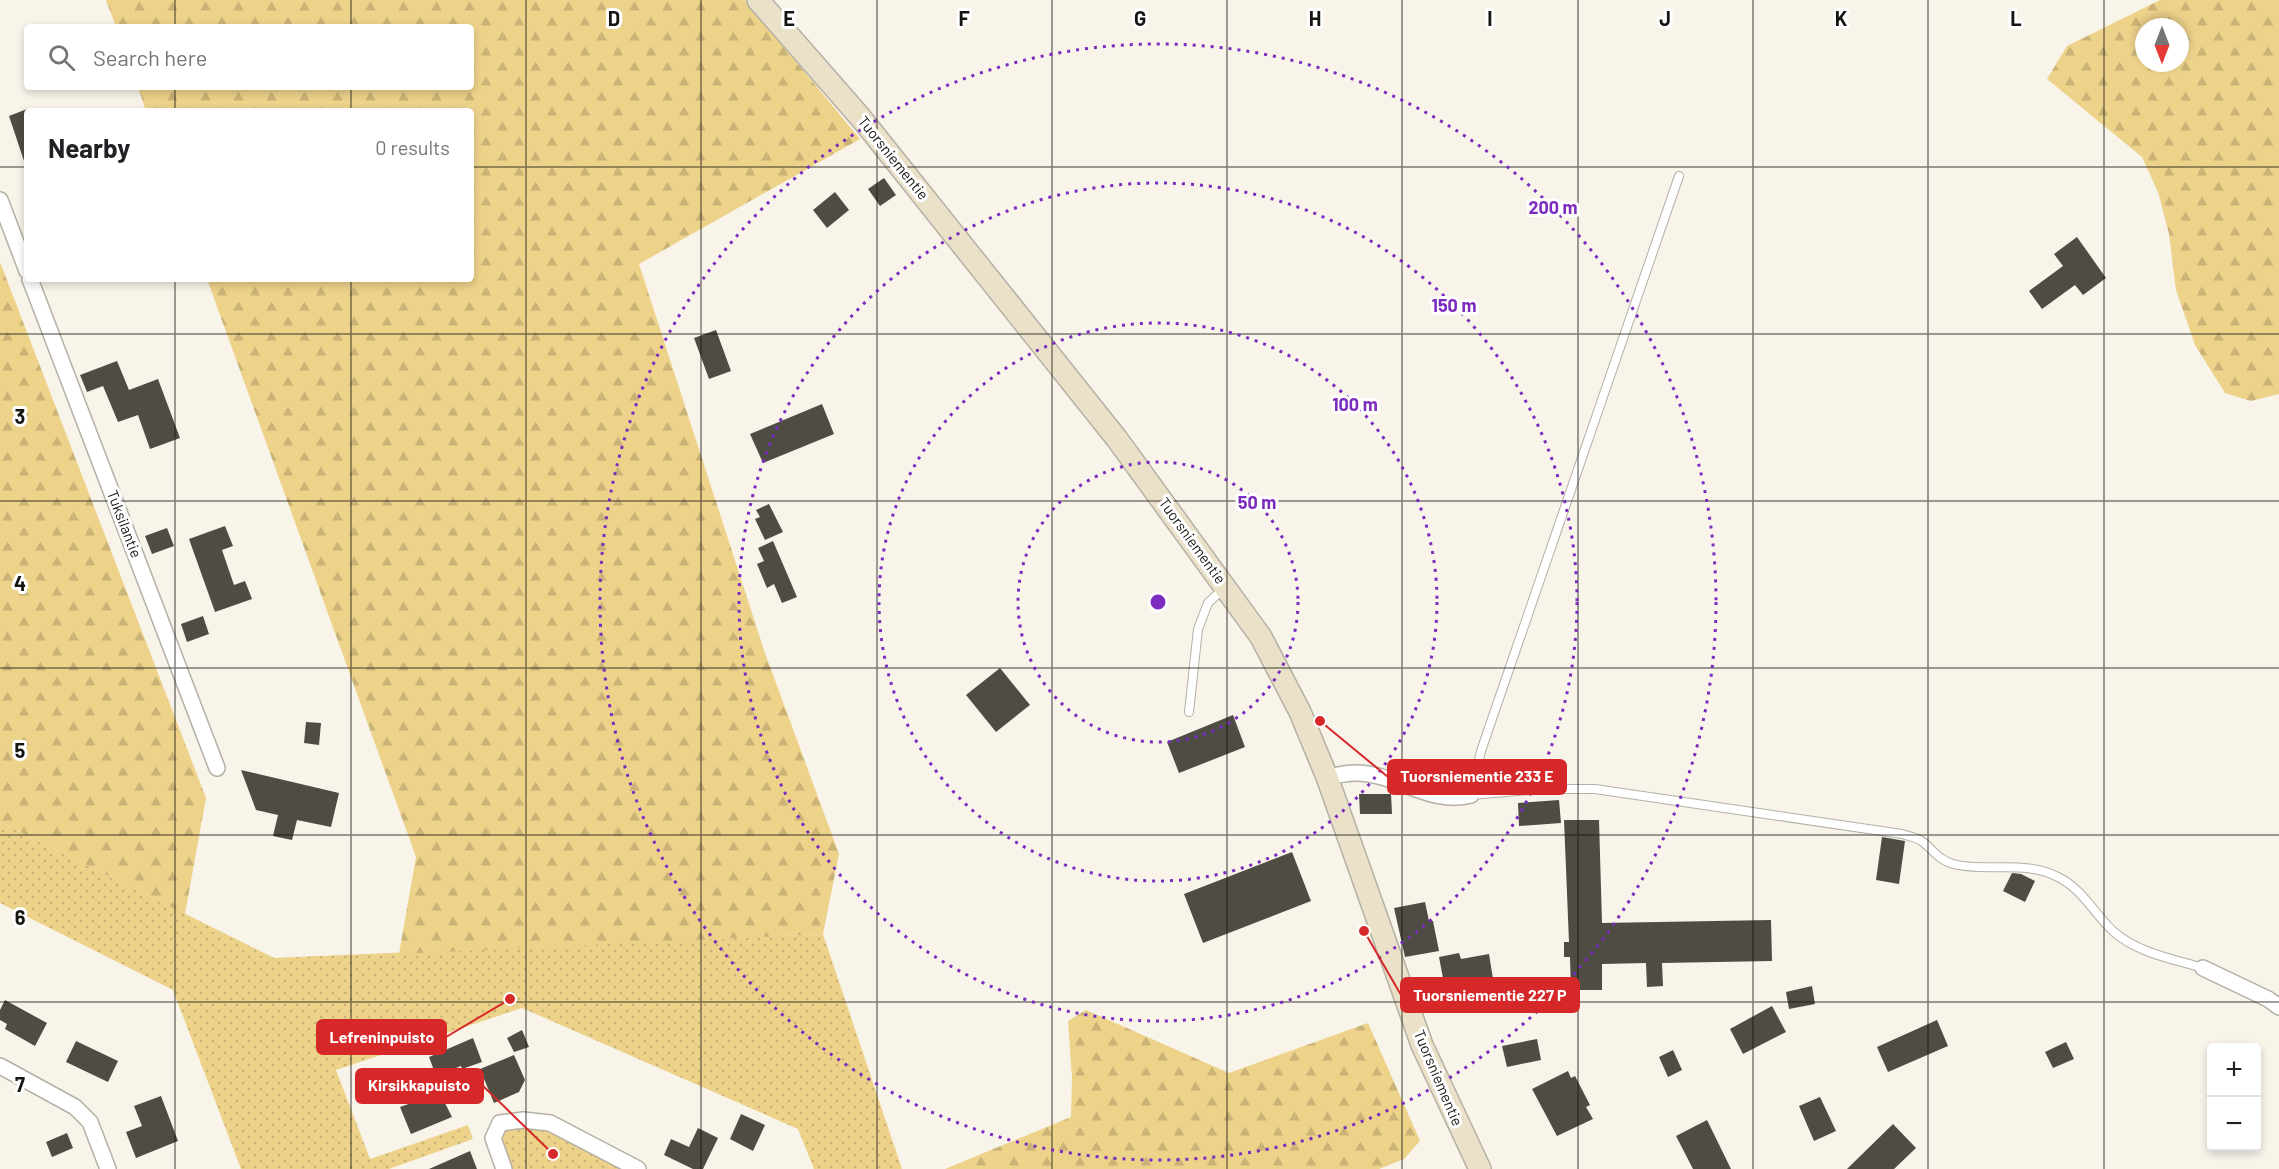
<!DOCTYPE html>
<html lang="en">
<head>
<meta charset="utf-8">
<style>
	body { margin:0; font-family:Barlow,sans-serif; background:#f6f6f6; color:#202124 }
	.controls { position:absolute; right:18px; bottom:18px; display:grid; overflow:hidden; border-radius:6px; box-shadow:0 3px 9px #0003 }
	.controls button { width:54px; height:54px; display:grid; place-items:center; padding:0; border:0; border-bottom:2px solid #e0e0e0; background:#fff; color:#202124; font:30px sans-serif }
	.compass { position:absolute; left:2135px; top:18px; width:54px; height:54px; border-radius:50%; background:#fff; box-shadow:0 3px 9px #0003; rotate:180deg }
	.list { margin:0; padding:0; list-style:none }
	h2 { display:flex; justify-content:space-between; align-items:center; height:78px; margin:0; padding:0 24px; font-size:26px }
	h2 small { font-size:20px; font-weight:400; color:#757577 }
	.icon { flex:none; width:33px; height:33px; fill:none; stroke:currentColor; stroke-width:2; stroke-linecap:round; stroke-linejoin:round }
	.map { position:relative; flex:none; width:2279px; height:1169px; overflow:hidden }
	.search { position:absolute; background:#fff; box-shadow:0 3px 9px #0003; left:24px; top:24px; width:450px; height:66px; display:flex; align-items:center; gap:15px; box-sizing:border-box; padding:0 21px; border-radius:6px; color:#757577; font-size:22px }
	.panel { position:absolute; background:#fff; box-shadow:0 3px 9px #0003; left:24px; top:108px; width:450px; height:174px; border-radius:6px }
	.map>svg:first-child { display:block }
	.grass { fill:url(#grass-dots) }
	.forest { fill:url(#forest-firs); fill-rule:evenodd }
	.building { fill:#4f4c43 }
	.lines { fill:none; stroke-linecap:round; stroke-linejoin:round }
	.lane-casing { stroke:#b4b0a6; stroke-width:10 }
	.street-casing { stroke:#b4b0a6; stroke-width:18 }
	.secondary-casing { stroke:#b4b0a6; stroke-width:24 }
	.lane { stroke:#fff; stroke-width:8 }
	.street { stroke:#fff; stroke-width:15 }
	.secondary { stroke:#eae1c8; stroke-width:21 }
	.grid { fill:none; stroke:#171512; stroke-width:1.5; stroke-opacity:0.55 }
	.ring { fill:none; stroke:#7b2cbf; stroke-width:3; stroke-dasharray:3 6 }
	.labels { text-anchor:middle; stroke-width:6; stroke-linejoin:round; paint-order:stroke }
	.street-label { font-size:15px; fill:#171512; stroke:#fff }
	.grid-label { font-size:20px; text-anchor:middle; font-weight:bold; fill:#171512; stroke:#fff; stroke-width:6; stroke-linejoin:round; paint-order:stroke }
	.centre { fill:#7b2cbf; stroke:#fff; stroke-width:3 }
	.ring-label { font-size:18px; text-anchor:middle; font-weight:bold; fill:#7b2cbf; stroke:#fff; stroke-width:6; stroke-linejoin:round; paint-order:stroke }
	.leader { fill:none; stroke:#d62828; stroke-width:2 }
	.callout-dot { fill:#d62828; stroke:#fff; stroke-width:2 }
	.callout { fill:#d62828; stroke:#d62828; stroke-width:2 }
	.callout-label { font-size:16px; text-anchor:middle; font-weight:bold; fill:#fff }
</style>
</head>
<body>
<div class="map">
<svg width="2279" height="1169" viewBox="0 0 2279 1169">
	<defs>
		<pattern id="grass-dots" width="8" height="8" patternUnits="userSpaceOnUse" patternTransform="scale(1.5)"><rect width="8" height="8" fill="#edd28a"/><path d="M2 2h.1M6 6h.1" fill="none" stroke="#cab376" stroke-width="1.8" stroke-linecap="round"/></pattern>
		<pattern id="forest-firs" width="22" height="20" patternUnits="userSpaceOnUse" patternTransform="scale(1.5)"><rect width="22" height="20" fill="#edd28a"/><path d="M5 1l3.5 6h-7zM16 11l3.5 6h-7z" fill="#cab376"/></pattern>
	</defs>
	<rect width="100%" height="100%" fill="#f9f4ea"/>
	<g class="grass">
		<path d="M0 822 274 958 823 934 902 1169H814L798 1129 522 1008 336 1070 370 1159 468 1125 473 1139 389 1169H241L173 990 0 903Z"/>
		<path d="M532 1120 638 1169H504L493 1138 500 1123Z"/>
	</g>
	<g class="forest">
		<path d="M106 0H745L860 139 639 264 765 653 839 854 823 934 399 954 416 857 207 279H471V111H146L138 87H471V27H116Z"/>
		<path d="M2160 0H2279V394L2251 401 2225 393 2195 345 2176 290 2169 234 2158 192 2142 157 2047 79 2067 46ZM2144 27H2180V63H2144Z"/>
		<path d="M0 262 206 798 185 914 0 822Z"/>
		<path d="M1086 1010 1229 1073 1368 1023 1420 1141 1404 1159 1379 1169H945L1071 1117 1072 1077 1068 1021Z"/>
	</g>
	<g class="building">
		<path d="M27 109V167H26L9 116Z"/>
		<path d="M884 178 896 195 880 206 868 189Z"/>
		<path d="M835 192 849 210 827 228 813 210Z"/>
		<path d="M2077 237 2106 278 2083 295 2075 285 2042 309 2029 291 2063 266 2054 254Z"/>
		<path d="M716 330 731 371 709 379 694 338Z"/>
		<path d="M117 361 129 390 158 379 180 438 150 449 138 415 118 422 103 386 87 392 80 375Z"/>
		<path d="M822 404 834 434 763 463 750 434Z"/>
		<path d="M769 504 783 532 765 540 755 519 760 517 756 510Z"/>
		<path d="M225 526 233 546 222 550 234 585 245 581 252 599 215 612 189 539Z"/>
		<path d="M167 528 174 546 152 554 145 536Z"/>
		<path d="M773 541 797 597 782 603 774 584 767 588 757 564 764 561 758 548Z"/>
		<path d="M203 616 209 634 187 642 181 624Z"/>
		<path d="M1000 668 1030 705 996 732 966 695Z"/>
		<path d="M1233 715 1245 747 1179 773 1167 742Z"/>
		<path d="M306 722 321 723 319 745 304 743Z"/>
		<path d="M241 770 339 793 331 827 297 820 292 840 273 836 278 815 256 810Z"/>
		<path d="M1359 794H1391L1392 814H1360Z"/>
		<path d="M1559 800 1561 823 1519 826 1518 803Z"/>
		<path d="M1564 820H1599L1602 923 1771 920 1772 961 1662 963 1663 986 1647 987 1646 963 1602 964V990H1571L1570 957H1564V942H1569Z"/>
		<path d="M1882 837 1905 841 1899 884 1876 880Z"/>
		<path d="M1292 852 1311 901 1203 943 1184 894Z"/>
		<path d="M2012 873 2021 874 2035 881 2025 902 2003 891Z"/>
		<path d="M1425 902 1429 921H1433L1439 951 1405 957 1394 908Z"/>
		<path d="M1459 953 1461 959 1489 954 1494 985 1446 994 1439 957Z"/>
		<path d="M1812 986 1815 1004 1789 1009 1786 992Z"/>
		<path d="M5 1000 47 1023 35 1046 5 1029 7 1024 0 1020V1010Z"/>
		<path d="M1772 1006 1786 1032 1743 1054 1730 1029Z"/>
		<path d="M1937 1020 1948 1046 1888 1072 1877 1047Z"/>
		<path d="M522 1030 529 1047 514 1052 507 1038Z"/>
		<path d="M473 1038 482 1062 462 1069 461 1066 436 1076 429 1057Z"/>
		<path d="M1537 1039 1541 1060 1507 1067 1502 1046Z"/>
		<path d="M76 1041 118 1061 108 1082 66 1062Z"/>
		<path d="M2066 1042 2074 1059 2053 1068 2045 1052Z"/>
		<path d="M1673 1050 1682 1070 1668 1077 1659 1057Z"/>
		<path d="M514 1055 525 1080 519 1092 494 1103 480 1069Z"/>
		<path d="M1568 1071 1571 1078 1575 1076 1590 1105 1586 1107 1593 1119 1557 1136 1532 1089Z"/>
		<path d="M440 1093 452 1117 411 1134 400 1107Z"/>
		<path d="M161 1096 178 1141 136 1158 126 1132 142 1126 134 1106Z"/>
		<path d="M1820 1097 1836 1131 1814 1141 1799 1106Z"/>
		<path d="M741 1114 765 1125 753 1151 730 1139Z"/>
		<path d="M1707 1120 1731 1169H1693L1676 1136Z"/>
		<path d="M1893 1124 1916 1148 1894 1169H1847Z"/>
		<path d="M698 1128 718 1138 703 1169H693L664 1155 671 1139 689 1147Z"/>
		<path d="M67 1133 73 1148 52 1157 46 1142Z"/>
		<path d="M470 1151 477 1169H429Z"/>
	</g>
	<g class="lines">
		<defs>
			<g id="lane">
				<path d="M1679 176 1481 751 1471 795 1541 789H1595L1902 834C1908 836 1915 837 1920 840 1931 847 1938 860 1953 864 1989 873 2025 859 2060 878 2084 891 2095 915 2114 932 2138 953 2173 959 2203 968"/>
				<path d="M1189 712 1198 629 1208 603 1224 588"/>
			</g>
			<g id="street">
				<path d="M0 200 27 271"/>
				<path d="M30 279 217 768"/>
				<path d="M1327 777C1336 776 1345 773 1354 773 1395 772 1430 806 1471 795"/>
				<path d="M2203 968 2268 999 2279 1007"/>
				<path d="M0 1066 75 1107 90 1122 108 1169"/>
				<path d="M504 1169 493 1138 500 1123 523 1120 550 1123 638 1169"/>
			</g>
			<path id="secondary" d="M758 0 861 118 1117 439 1261 637 1300 712 1327 777 1422 1045 1480 1169"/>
		</defs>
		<use href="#lane" class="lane-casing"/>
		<use href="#street" class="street-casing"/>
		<use href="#secondary" class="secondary-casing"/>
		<use href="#lane" class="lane"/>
		<use href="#street" class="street"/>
		<use href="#secondary" class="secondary"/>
	</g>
	<path class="grid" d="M175 0V27M351 0V27M526 0V1169M701 0V1169M877 0V1169M1052 0V1169M1227 0V1169M1402 0V1169M1578 0V1169M1753 0V1169M1928 0V1169M2104 0V1169M175 87V111M351 87V111M0 167H27M471 167H2279M175 279V1169M351 279V1169M0 334H2279M0 501H2279M0 668H2279M0 835H2279M0 1002H2279"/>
	<g class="ring">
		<circle cx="1158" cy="602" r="140"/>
		<circle cx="1158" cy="602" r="279"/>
		<circle cx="1158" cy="602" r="419"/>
		<circle cx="1158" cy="602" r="558"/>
	</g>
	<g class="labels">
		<g class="street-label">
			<text transform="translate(893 158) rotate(51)" y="5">Tuorsniementie</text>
			<text transform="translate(124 524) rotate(69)" y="5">Tuksilantie</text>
			<text transform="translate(1192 541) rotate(54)" y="5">Tuorsniementie</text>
			<text transform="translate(1438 1078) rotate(67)" y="5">Tuorsniementie</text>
		</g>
	</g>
	<g class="grid-label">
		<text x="614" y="26">D</text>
		<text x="789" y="26">E</text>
		<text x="964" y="26">F</text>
		<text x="1140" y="26">G</text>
		<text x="1315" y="26">H</text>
		<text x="1490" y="26">I</text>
		<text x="1665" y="26">J</text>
		<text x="1841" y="26">K</text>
		<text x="2016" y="26">L</text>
		<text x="20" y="424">3</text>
		<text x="20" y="591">4</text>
		<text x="20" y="758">5</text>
		<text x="20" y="925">6</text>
		<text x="20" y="1092">7</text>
	</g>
	<circle cx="1158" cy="602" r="9" class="centre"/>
	<g class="ring-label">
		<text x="1553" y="214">200 m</text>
		<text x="1454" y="312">150 m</text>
		<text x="1355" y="411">100 m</text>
		<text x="1257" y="509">50 m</text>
	</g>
	<path class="leader" d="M1320 721L1388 777M1364 931L1401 995M510 999L446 1037M553 1154L483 1086"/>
	<g class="callout-dot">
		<circle cx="1320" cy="721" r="6"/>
		<circle cx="1364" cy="931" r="6"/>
		<circle cx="510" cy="999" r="6"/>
		<circle cx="553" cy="1154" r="6"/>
	</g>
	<g class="callout">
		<rect x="1388" y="760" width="178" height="34" rx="6"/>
		<rect x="1401" y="978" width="178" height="34" rx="6"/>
		<rect x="317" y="1020" width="129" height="34" rx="6"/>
		<rect x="356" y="1069" width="127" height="34" rx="6"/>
	</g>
	<g class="callout-label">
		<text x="1477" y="782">Tuorsniementie 233 E</text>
		<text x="1490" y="1001">Tuorsniementie 227 P</text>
		<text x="382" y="1043">Lefreninpuisto</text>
		<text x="419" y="1091">Kirsikkapuisto</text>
	</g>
</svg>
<div class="controls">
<button>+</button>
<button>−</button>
</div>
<svg class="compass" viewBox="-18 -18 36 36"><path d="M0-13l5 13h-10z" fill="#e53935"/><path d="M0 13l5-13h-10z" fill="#757577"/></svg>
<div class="search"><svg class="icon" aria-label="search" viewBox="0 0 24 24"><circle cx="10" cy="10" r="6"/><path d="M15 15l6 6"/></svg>Search here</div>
<section class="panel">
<h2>Nearby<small>0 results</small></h2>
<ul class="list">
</ul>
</section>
</div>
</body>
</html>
